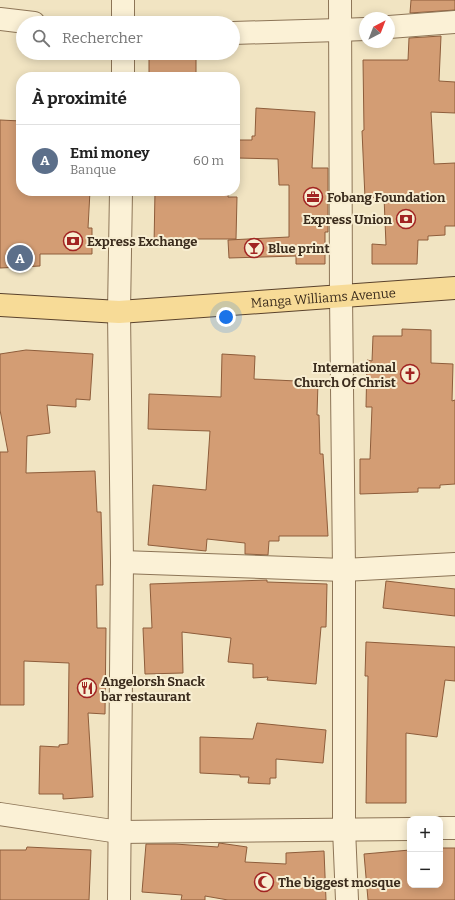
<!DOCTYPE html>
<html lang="fr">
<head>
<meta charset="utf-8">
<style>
	body { margin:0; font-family:Bitter,serif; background:#f6f6f6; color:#222 }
	.controls { position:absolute; right:12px; bottom:12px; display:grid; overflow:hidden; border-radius:8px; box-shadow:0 2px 10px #0003 }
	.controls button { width:36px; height:36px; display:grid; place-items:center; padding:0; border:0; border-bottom:1px solid #e0e0e0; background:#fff; color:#222; font:20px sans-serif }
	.compass { position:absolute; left:359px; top:12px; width:36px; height:36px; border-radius:50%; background:#fff; box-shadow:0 2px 10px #0003; rotate:42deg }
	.you { position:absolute; left:226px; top:317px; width:14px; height:14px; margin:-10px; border:3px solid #fff; border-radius:50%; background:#1a73e8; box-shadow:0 0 0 6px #1a73e833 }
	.badge { display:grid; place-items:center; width:26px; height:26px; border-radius:50%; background:#a12422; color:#fff; font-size:13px; font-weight:700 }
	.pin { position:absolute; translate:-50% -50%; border:2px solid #fff; box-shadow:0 1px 4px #0006 }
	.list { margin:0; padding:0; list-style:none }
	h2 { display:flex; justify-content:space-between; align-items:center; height:52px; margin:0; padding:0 16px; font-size:17px }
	h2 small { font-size:13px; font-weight:400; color:#767676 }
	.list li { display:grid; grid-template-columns:26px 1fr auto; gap:12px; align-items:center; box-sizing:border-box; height:72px; padding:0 16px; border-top:1px solid #e0e0e0 }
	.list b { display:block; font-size:15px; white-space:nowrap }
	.list p { margin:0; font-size:13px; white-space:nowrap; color:#767676 }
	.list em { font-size:13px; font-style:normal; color:#767676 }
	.icon { flex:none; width:22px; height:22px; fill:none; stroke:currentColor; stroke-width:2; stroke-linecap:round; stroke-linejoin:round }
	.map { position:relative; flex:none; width:455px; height:900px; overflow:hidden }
	.search { position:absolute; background:#fff; box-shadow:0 2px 10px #0003; left:16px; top:16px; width:224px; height:44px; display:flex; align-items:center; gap:10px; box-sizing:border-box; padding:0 14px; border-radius:22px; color:#767676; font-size:15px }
	.panel { position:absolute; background:#fff; box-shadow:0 2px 10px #0003; left:16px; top:72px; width:224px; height:124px; border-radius:16px }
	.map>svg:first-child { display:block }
	.building { fill:#d39d74; stroke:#8e5d3b }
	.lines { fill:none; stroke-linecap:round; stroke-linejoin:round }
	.minor-casing { stroke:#8d7557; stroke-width:24 }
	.major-casing { stroke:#5a422c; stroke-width:24 }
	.minor { stroke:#fbf1d6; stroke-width:22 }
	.major { stroke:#f7db97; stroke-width:22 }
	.labels { text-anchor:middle; stroke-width:4; stroke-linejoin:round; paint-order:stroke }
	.poi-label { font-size:13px; font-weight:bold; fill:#3b2c1d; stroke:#f8eed2; text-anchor:start }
	.street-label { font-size:13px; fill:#3b2c1d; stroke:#f8eed2 }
</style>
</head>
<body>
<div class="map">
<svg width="455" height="900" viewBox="0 0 455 900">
	<rect width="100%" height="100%" fill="#f1e4c2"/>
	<g class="building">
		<path d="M411 0H455V10L410 13Z"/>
		<path d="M441 36 439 81 455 82V113L431 112 434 164 455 163V226H445V235L428 236V240H418L417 264H372V244L386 245 384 197 365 198 362 131 364 130 363 60H408L409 38Z"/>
		<path d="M149 56 196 58V77H149Z"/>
		<path d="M256 108 315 112 312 168H328V232H325V264H296V256L229 258 228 240 289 237V185H279L278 159 238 158V140H252V136H255Z"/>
		<path d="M0 120 21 121V191H90L88 228H92V254H40V266L0 268Z"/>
		<path d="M155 191H228V197H237L236 239H188V248L154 246Z"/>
		<path d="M402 329 431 330V363L453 364 452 401 455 400V484L440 485V488H418V492L360 494V459H370L372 407H366L367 360 372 361 373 336H402Z"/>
		<path d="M26 350 93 354 90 400 76 399V407L47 405 50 433 27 436 26 473 95 471 97 512H101L103 585H96L97 628H106L105 714 88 713 93 797 63 799V794H39L40 746 59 747V745L68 744 69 663 24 661V705H0V452H8L0 410V354Z"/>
		<path d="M222 354 255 356 254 379 318 382 317 415H319L320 454H323L328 536H279V541H269L268 555 245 554V543L207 539 206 551 148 545 153 485 206 490 210 431 148 429 149 394 221 397Z"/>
		<path d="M267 580V582L327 584 326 627H321L316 684 267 680 268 677 253 678V664L228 662 231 638 182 632 183 673 145 674 143 628H152L150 584Z"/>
		<path d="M386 581 455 589V616L383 608Z"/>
		<path d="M366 642 455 647V681L445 680 437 737 406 733V803H366L368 676H365Z"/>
		<path d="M257 723 326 730 323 763 276 759V778H270V784L248 783 249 777H240V775L200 773V737L253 739Z"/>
		<path d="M219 843 247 847 245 862 286 864V853L324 851 326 900H228L205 896V900H181L182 895 142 892 146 844H175L218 847Z"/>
		<path d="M27 847 91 850 89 900H0V850H26Z"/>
		<path d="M440 848H455V900H368L364 854 410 850V885H440Z"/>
	</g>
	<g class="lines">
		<defs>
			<g id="minor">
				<path d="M123 0V23"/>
				<path d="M340 0 341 296 344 570V829L347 900"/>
				<path d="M0 19 34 23"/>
				<path d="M389 27 455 22"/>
				<path d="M233 33 339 30 365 29"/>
				<path d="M123 77V53"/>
				<path d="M122 562 344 570 455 564"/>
				<path d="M0 814 119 832 410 829"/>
				<path d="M440 828H455"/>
				<path d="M119 900 122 562 119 312 121 191"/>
			</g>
			<g id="major">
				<path id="s1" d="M0 305 119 312 455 288"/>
			</g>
		</defs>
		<use href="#minor" class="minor-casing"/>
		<use href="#major" class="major-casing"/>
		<use href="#minor" class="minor"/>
		<use href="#major" class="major"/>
	</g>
	<defs>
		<symbol id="office-ring" viewBox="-11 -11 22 22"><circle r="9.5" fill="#f8eed2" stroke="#a12422" stroke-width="1.5"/><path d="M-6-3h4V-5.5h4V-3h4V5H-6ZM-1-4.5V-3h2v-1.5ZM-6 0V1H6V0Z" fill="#a12422"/></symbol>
		<symbol id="bank-ring" viewBox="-11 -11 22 22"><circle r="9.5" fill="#f8eed2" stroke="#a12422" stroke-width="1.5"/><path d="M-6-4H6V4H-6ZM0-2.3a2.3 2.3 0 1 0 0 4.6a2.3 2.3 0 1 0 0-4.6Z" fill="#a12422"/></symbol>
		<symbol id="bar-ring" viewBox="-11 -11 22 22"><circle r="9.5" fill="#f8eed2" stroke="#a12422" stroke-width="1.5"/><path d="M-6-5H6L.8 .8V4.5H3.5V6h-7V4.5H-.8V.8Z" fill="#a12422"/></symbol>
		<symbol id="church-ring" viewBox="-11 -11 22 22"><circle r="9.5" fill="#f8eed2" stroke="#a12422" stroke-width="1.5"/><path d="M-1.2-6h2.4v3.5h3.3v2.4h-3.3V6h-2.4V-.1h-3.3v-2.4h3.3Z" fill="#a12422"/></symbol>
		<symbol id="restaurant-ring" viewBox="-11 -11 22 22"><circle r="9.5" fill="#f8eed2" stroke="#a12422" stroke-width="1.5"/><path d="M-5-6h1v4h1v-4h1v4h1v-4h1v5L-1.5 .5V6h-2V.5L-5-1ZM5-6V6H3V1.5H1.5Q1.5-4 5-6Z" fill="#a12422"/></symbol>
		<symbol id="mosque-ring" viewBox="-11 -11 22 22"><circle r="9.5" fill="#f8eed2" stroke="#a12422" stroke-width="1.5"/><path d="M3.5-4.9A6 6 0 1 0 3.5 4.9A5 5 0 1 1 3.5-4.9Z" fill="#a12422"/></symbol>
	</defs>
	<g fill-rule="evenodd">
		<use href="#office-ring" x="302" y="186" width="22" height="22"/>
		<use href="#bank-ring" x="395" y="208" width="22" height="22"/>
		<use href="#bank-ring" x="62" y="230" width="22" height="22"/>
		<use href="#bar-ring" x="243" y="237" width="22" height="22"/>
		<use href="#church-ring" x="399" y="363" width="22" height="22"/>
		<use href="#restaurant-ring" x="76" y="677" width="22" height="22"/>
		<use href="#mosque-ring" x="253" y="871" width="22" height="22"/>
	</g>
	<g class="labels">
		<g class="poi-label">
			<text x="327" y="202">Fobang Foundation</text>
			<text x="392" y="224" text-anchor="end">Express Union</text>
			<text x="87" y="246">Express Exchange</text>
			<text x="268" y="253">Blue print</text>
			<text x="396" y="372" text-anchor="end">International<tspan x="396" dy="15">Church Of Christ</tspan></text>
			<text x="101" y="686">Angelorsh Snack<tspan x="101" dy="15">bar restaurant</tspan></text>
			<text x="278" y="887">The biggest mosque</text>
		</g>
		<g class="street-label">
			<text dy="5" stroke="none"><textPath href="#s1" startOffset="324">Manga Williams Avenue</textPath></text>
		</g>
	</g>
</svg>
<div class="controls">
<button>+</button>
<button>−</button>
</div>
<svg class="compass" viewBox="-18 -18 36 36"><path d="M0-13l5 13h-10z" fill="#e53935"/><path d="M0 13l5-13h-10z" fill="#767676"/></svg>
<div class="you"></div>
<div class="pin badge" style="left:20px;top:258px;background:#5c6f8a">A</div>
<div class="search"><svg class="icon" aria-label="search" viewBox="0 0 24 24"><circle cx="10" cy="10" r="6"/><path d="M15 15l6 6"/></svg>Rechercher</div>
<section class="panel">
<h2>À proximité<small></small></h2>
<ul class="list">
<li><span class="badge" style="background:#5c6f8a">A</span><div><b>Emi money</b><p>Banque</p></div><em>60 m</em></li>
</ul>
</section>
</div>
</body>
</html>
